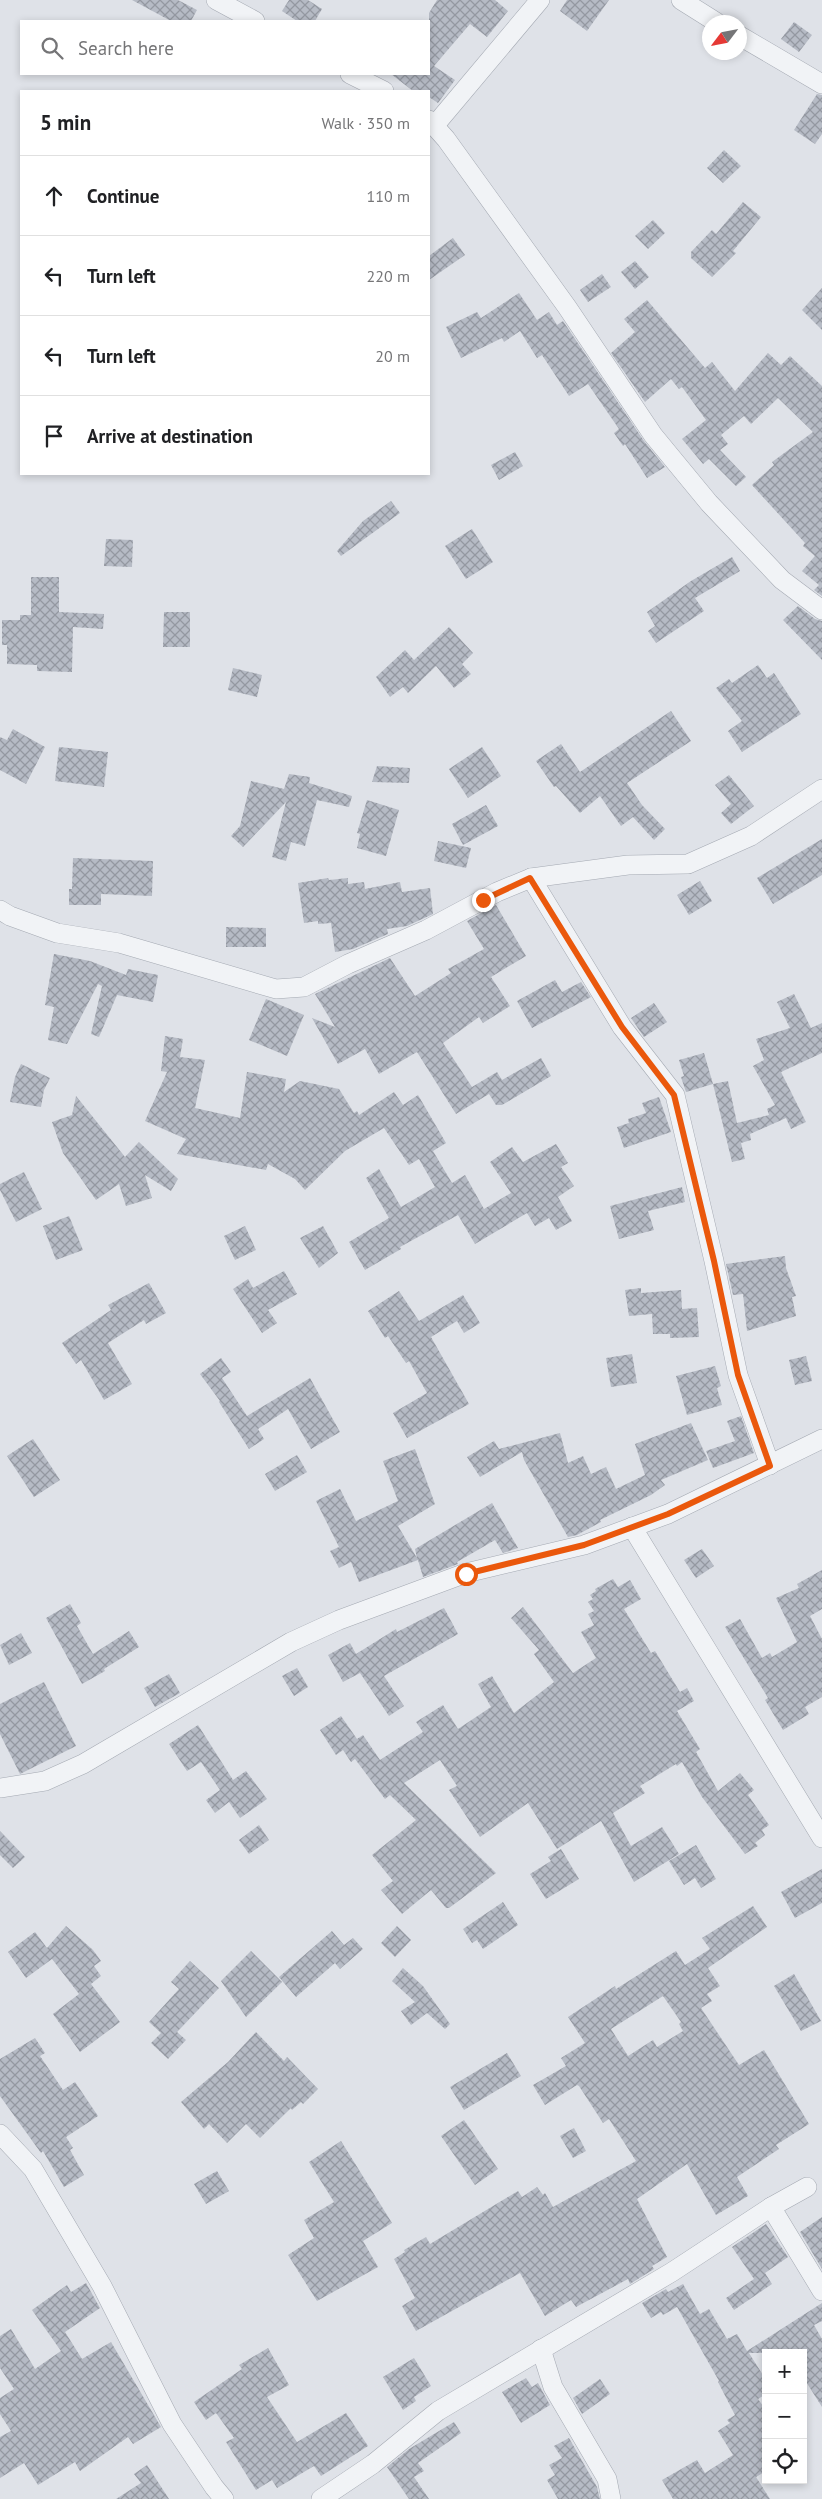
<!DOCTYPE html>
<html lang="en">
<head>
<meta charset="utf-8">
<style>
	body { margin:0; font-family:"PT Sans",sans-serif; background:#f2f2f2; color:#202124 }
	.controls { position:absolute; right:15px; bottom:15px; display:grid; overflow:hidden; border-radius:0px; box-shadow:0 2px 8px #0003 }
	.controls button { width:45px; height:45px; display:grid; place-items:center; padding:0; border:0; border-bottom:1px solid #e0e0e0; background:#fff; color:#202124; font:25px sans-serif }
	.compass { position:absolute; left:702px; top:15px; width:45px; height:45px; border-radius:50%; background:#fff; box-shadow:0 2px 8px #0003; rotate:238deg }
	.stop { position:absolute; width:15px; height:15px; margin:-11px; border:4px solid #ea580c; border-radius:50%; background:#fff }
	.stop.end { background:#ea580c; border-color:#fff; box-shadow:0 1px 5px #0008 }
	.list { margin:0; padding:0; list-style:none }
	h2 { display:flex; justify-content:space-between; align-items:center; height:65px; margin:0; padding:0 20px; font-size:21px }
	h2 small { font-size:16px; font-weight:400; color:#757577 }
	.list li { display:grid; grid-template-columns:32px 1fr auto; gap:15px; align-items:center; box-sizing:border-box; height:80px; padding:0 20px; border-top:1px solid #e0e0e0 }
	.list b { display:block; font-size:19px; white-space:nowrap }
	.list em { font-size:16px; font-style:normal; color:#757577 }
	.icon { flex:none; width:28px; height:28px; fill:none; stroke:currentColor; stroke-width:2; stroke-linecap:round; stroke-linejoin:round }
	.map { position:relative; flex:none; width:822px; height:2499px; overflow:hidden }
	.search { position:absolute; background:#fff; box-shadow:0 2px 8px #0003; left:20px; top:20px; width:410px; height:55px; display:flex; align-items:center; gap:12px; box-sizing:border-box; padding:0 18px; border-radius:0px; color:#757577; font-size:19px }
	.panel { position:absolute; background:#fff; box-shadow:0 2px 8px #0003; left:20px; top:90px; width:410px; height:385px; border-radius:0px }
	.map>svg:first-child { display:block }
	.building { fill:url(#building-cross-hatch); fill-rule:evenodd }
	.lines { fill:none; stroke-linecap:round; stroke-linejoin:round }
	.minor-casing { stroke:#a4a9b2; stroke-width:20 }
	.minor { stroke:#f1f3f6; stroke-width:19 }
	.route { stroke:#ea580c; stroke-width:6 }
</style>
</head>
<body>
<div class="map">
<svg width="822" height="2499" viewBox="0 0 822 2499">
	<defs>
		<pattern id="building-cross-hatch" width="8" height="8" patternUnits="userSpaceOnUse" patternTransform="scale(1.25)"><rect width="8" height="8" fill="#b6bbc5"/><path d="M0 0l8 8M0 8l8-8" fill="none" stroke="#9498a1"/></pattern>
	</defs>
	<rect width="100%" height="100%" fill="#dfe2e8"/>
	<g class="building">
		<path d="M132 0H178L197 10 191 21H171Z"/>
		<path d="M289 0H308L322 9 315 21H297L282 11Z"/>
		<path d="M437 0H495L508 11 487 37 470 24 434 66 455 80 438 103 429 97V91H413L391 74H429V13Z"/>
		<path d="M567 0H609L587 31 560 11Z"/>
		<path d="M794 22 812 35 799 52 781 39Z"/>
		<path d="M817 94 822 95V134L815 144 794 130Z"/>
		<path d="M724 150 741 166 723 183 707 168Z"/>
		<path d="M743 202 761 217 733 251 736 253 712 277 691 258V252L712 230 716 234Z"/>
		<path d="M653 220 665 233 648 249 635 236Z"/>
		<path d="M453 238 465 255 429 280V256Z"/>
		<path d="M635 261 649 277 635 289 621 272Z"/>
		<path d="M602 274 611 287 588 302 580 290Z"/>
		<path d="M822 288V330L802 310Z"/>
		<path d="M519 293 537 320 549 312 557 325 563 321 644 441 665 467 647 478 625 444 623 446 614 433 619 429 588 384 569 396 542 355 537 358 520 331 504 342 502 338 461 358 446 327 477 312 481 318Z"/>
		<path d="M647 300 705 368 712 362 735 391 768 353 781 365 790 356 822 386V596L814 590 819 585 802 571 815 556 803 546 805 543 752 485 774 465 772 462 813 432 778 398 751 424 744 416 721 435 728 444 720 450 746 477 736 486 709 459 703 464 682 439 706 420 682 387 679 389 671 379 645 402 611 353 635 332 624 319Z"/>
		<path d="M515 452 523 466 499 480 491 465Z"/>
		<path d="M391 501 400 513 341 556 337 551 363 521Z"/>
		<path d="M472 529 493 562 466 579 445 546Z"/>
		<path d="M106 539 133 540 132 567 104 566Z"/>
		<path d="M732 557 740 571 695 598 704 611 656 643 648 631 655 626 647 612 691 581Z"/>
		<path d="M31 577H59V612L104 614 103 629 73 627 72 672 37 671V665L7 664V645H2V620H20V615H31Z"/>
		<path d="M798 606 815 619 822 621V660L783 620Z"/>
		<path d="M164 612H190V647H163Z"/>
		<path d="M449 627 473 653 462 664 471 674 454 688 436 666 408 693 403 687 390 697 376 677 405 650 414 660Z"/>
		<path d="M758 665 767 678 774 673 801 714 742 752 728 731 742 721 716 688 729 679 732 683Z"/>
		<path d="M233 668 262 675 257 697 228 690Z"/>
		<path d="M671 711 691 741 627 783 642 805 665 829 654 840 633 817 621 826 600 796 580 813 556 786 554 787 536 761 561 744 580 772Z"/>
		<path d="M13 729 45 747 26 784 0 770V737L7 740Z"/>
		<path d="M59 747 108 752 104 787 55 781Z"/>
		<path d="M482 747 501 776 468 798 449 769Z"/>
		<path d="M377 766 410 768 409 783 372 782Z"/>
		<path d="M289 774 310 777 309 783 352 796 349 807 317 800 305 846 291 842 286 861 272 857 286 802 243 847 231 836 240 826 251 781 284 789Z"/>
		<path d="M729 775 754 806 731 824 721 813 731 804 715 785Z"/>
		<path d="M367 800 399 810 386 856 357 848 360 834 357 833Z"/>
		<path d="M486 805 498 826 463 845 452 824Z"/>
		<path d="M822 839V875L773 904 757 878Z"/>
		<path d="M438 841 471 848 466 868 434 861Z"/>
		<path d="M73 858 153 861 152 896 101 894V905H69V889H72Z"/>
		<path d="M328 878 329 880 348 878V884L364 882 365 889 400 882 402 892 430 888 433 914 407 926 387 929 388 934 353 949 335 952 331 923 318 924V921L304 923 298 883Z"/>
		<path d="M700 881 712 901 689 915 677 895Z"/>
		<path d="M496 905 526 956 491 977 510 1006 483 1023 479 1017 443 1043 472 1087 497 1072 502 1080 541 1058 551 1076 502 1105H496L489 1094 456 1114 417 1052 379 1074 365 1049 338 1064 312 1018 335 1027 315 994 390 958 415 996 451 973 448 969 484 949 467 921Z"/>
		<path d="M226 927 266 928V947H226Z"/>
		<path d="M54 954 90 961 126 975 128 969 158 975 153 1002 117 995 99 1037 91 1034 102 986 98 984 67 1044 48 1040 54 1007 45 1005Z"/>
		<path d="M555 980 562 992 581 982 591 997 532 1028 517 1001Z"/>
		<path d="M794 994 811 1028 822 1023V1053L781 1072 806 1122 791 1129 786 1118 750 1134 751 1140 741 1143 745 1159 732 1162 713 1084 728 1081 737 1123 769 1115 767 1109 775 1105 753 1066 764 1060 756 1039 790 1028 777 1002Z"/>
		<path d="M266 999 304 1015 287 1056 249 1040Z"/>
		<path d="M654 1003 667 1022 644 1037 631 1018Z"/>
		<path d="M165 1036 183 1039 180 1057 205 1060 195 1108 240 1118 247 1072 286 1079 284 1092 300 1081 339 1089 354 1113 357 1111 359 1115 394 1092 403 1105 418 1095 446 1143 433 1151 452 1183 465 1175 484 1209 511 1193 490 1162 512 1147 523 1162 556 1144 568 1163 561 1167 574 1186 558 1197 572 1221 556 1230 549 1218 535 1226 527 1213 475 1244 458 1215 400 1247 401 1249 365 1270 349 1242 389 1218 366 1178 379 1169 401 1207 435 1187 419 1159 409 1165 384 1128 345 1151 305 1190 295 1179 268 1164 266 1170 177 1154 186 1139 145 1121 167 1072 161 1071Z"/>
		<path d="M704 1053 713 1084 686 1092 681 1077 684 1076 679 1060Z"/>
		<path d="M21 1064 50 1078 44 1090 41 1107 10 1102 15 1077Z"/>
		<path d="M76 1096 125 1157 139 1142 178 1179 171 1191 145 1175 152 1198 126 1206 119 1184 96 1200 63 1153 52 1122 72 1115Z"/>
		<path d="M659 1097 671 1132 624 1148 617 1127 629 1123 628 1119 646 1113 642 1103Z"/>
		<path d="M24 1172 42 1209 16 1222 0 1190V1184Z"/>
		<path d="M682 1187 685 1202 648 1211 654 1230 619 1239 610 1206Z"/>
		<path d="M69 1216 83 1250 56 1260 43 1226Z"/>
		<path d="M245 1226 256 1250 235 1260 224 1236Z"/>
		<path d="M323 1226 338 1253 319 1268 300 1238Z"/>
		<path d="M785 1256 786 1268 796 1296 792 1297 796 1316 747 1331 743 1294 733 1295 726 1264Z"/>
		<path d="M284 1271 297 1294 268 1310 277 1323 262 1333 233 1289 248 1279 253 1288Z"/>
		<path d="M149 1283 166 1313 146 1324 144 1320 108 1343 132 1384 104 1400 81 1360 76 1364 62 1343 111 1310 108 1305Z"/>
		<path d="M641 1288V1293L681 1290 682 1309 697 1308 699 1337 670 1338V1334H653L652 1314 629 1316 625 1290Z"/>
		<path d="M399 1291 419 1321 463 1295 480 1323 464 1333 457 1321 431 1337 469 1404 407 1438 393 1413 427 1393 409 1361 406 1363 388 1336 385 1338 368 1311Z"/>
		<path d="M632 1354 637 1383 611 1387 606 1358Z"/>
		<path d="M806 1356 812 1381 795 1385 789 1360Z"/>
		<path d="M221 1358 231 1372 222 1378 247 1416 310 1378 340 1432 311 1449 288 1409 258 1429 264 1439 249 1449 219 1402 220 1401 200 1374Z"/>
		<path d="M715 1366 721 1386 717 1388 722 1405 687 1415 676 1376Z"/>
		<path d="M741 1416 754 1453 713 1468 706 1451 735 1441 727 1421Z"/>
		<path d="M691 1423 708 1460 661 1480 665 1485 651 1495 600 1520 601 1522 577 1535 568 1537 524 1460 522 1452 480 1477 467 1457 494 1441 499 1449 560 1433 568 1463 583 1456 591 1474 606 1467 616 1489 645 1475 635 1444Z"/>
		<path d="M33 1439 60 1480 34 1497 7 1456Z"/>
		<path d="M415 1449 435 1504 398 1526 417 1558 415 1549 492 1503 518 1548 503 1553 495 1540 457 1562 458 1564 423 1577 418 1560 359 1582 351 1562 339 1568 330 1551 339 1547 316 1501 340 1489 356 1521 398 1501 383 1461Z"/>
		<path d="M297 1455 307 1472 275 1491 265 1474Z"/>
		<path d="M702 1549 714 1566 696 1578 684 1560Z"/>
		<path d="M822 1570V1609L810 1616 822 1639V1697L805 1707 809 1714 783 1730 765 1700 768 1698 725 1627 740 1619 762 1658 770 1653 772 1657 797 1642 776 1598 799 1588 797 1584Z"/>
		<path d="M613 1579 618 1587 630 1580 641 1599 624 1609 651 1653 655 1651 680 1692 687 1688 694 1701 677 1711 700 1749 696 1752 718 1791 740 1773 754 1790 748 1795 769 1825 762 1830 765 1835 755 1843 758 1846 745 1854 702 1797 682 1762 677 1766 676 1764 640 1786 645 1793 613 1813 631 1846 662 1827 679 1854 634 1882 601 1821 557 1849 528 1803 480 1837 449 1790 457 1786 440 1760 404 1783 496 1873 449 1908H446L431 1890 402 1914 381 1890 393 1881 372 1855 416 1820 390 1795 385 1799 355 1759 351 1762 343 1750 336 1755 320 1730 341 1716 357 1739 363 1735 380 1760 423 1732 416 1722 443 1705 458 1729 491 1707 478 1684 492 1676 514 1713 554 1682 534 1654 539 1650 511 1618 523 1607 573 1673 596 1658 581 1632 594 1625 588 1614 594 1611 588 1602 593 1599 590 1595 596 1591 595 1589Z"/>
		<path d="M70 1604 81 1623 77 1626 93 1654 129 1631 139 1647 104 1669 105 1671 82 1684 46 1618Z"/>
		<path d="M444 1608 458 1634 384 1676 404 1706 389 1716 360 1673 343 1682 328 1655 350 1643 356 1654 396 1629 397 1632Z"/>
		<path d="M21 1633 32 1653 9 1665 0 1645Z"/>
		<path d="M297 1668 308 1687 294 1696 282 1676Z"/>
		<path d="M169 1674 180 1693 155 1707 144 1688Z"/>
		<path d="M44 1682 76 1746 20 1774 0 1734V1704Z"/>
		<path d="M198 1725 233 1780 246 1771 267 1799 240 1818 229 1802 215 1813 206 1800 220 1790 201 1762 187 1771 169 1744Z"/>
		<path d="M259 1825 269 1840 249 1854 239 1840Z"/>
		<path d="M0 1831 25 1857 13 1868 0 1855Z"/>
		<path d="M696 1845 716 1879 701 1888 695 1878 684 1885 669 1861Z"/>
		<path d="M561 1849 579 1879 546 1899 530 1874 551 1861 548 1857Z"/>
		<path d="M822 1869V1903L795 1918 781 1892Z"/>
		<path d="M503 1902 518 1925 483 1949 477 1940 472 1943 463 1929Z"/>
		<path d="M753 1906 767 1927 708 1968 720 1986 707 1994 712 2001 701 2008 739 2065 764 2050 809 2124 776 2145 779 2149 737 2177 748 2196 716 2215 687 2164 637 2199 667 2257 652 2266 654 2269 630 2284 628 2279 576 2307 571 2300 545 2316 520 2273 416 2331 402 2306 415 2298 394 2259 405 2252 404 2250 426 2237 430 2244 518 2191 522 2197 537 2187 543 2195 545 2193 553 2207 636 2161 609 2119 603 2123 579 2086 577 2085 545 2105 533 2085 566 2066 561 2058 585 2043 568 2017 615 1986 616 1989 676 1951 685 1965 710 1949 702 1938ZM663 1996 681 2022 679 2024 683 2031 657 2047 653 2040 628 2056 611 2029Z"/>
		<path d="M66 1926 93 1950 101 1961 94 1966 101 1976 91 1984 120 2022 80 2052 53 2014 79 1994 52 1959 26 1978 8 1952 35 1932 47 1948Z"/>
		<path d="M397 1926 411 1940 395 1957 381 1943Z"/>
		<path d="M332 1931 344 1945 353 1938 363 1949 340 1969 335 1963 296 1997 279 1977Z"/>
		<path d="M251 1951 282 1982 246 2017 221 1981Z"/>
		<path d="M190 1961 219 1988 177 2032 186 2040 168 2059 151 2043 161 2033 149 2022 179 1989 171 1982Z"/>
		<path d="M403 1968 423 1986 450 2024 445 2029 427 2013 411 2025 401 2011 415 2002 392 1981Z"/>
		<path d="M794 1974 821 2021 801 2031 774 1986Z"/>
		<path d="M256 2032 284 2061 287 2057 318 2089 303 2104 301 2102 292 2110 291 2108 260 2138 246 2124 227 2143 209 2124 204 2129 181 2102 228 2062Z"/>
		<path d="M35 2038 45 2053 40 2056 63 2090 75 2082 98 2116 66 2137 73 2148 70 2150 84 2175 64 2187 43 2151 41 2153 0 2096V2059Z"/>
		<path d="M507 2053 521 2076 464 2110 450 2087Z"/>
		<path d="M464 2120 498 2169 475 2185 441 2136Z"/>
		<path d="M574 2128 586 2151 573 2158 560 2136Z"/>
		<path d="M341 2141 392 2223 363 2241 378 2267 317 2301 288 2255 314 2238 304 2220 334 2202 309 2162Z"/>
		<path d="M217 2171 229 2191 206 2204 194 2184Z"/>
		<path d="M822 2217V2269L800 2232Z"/>
		<path d="M766 2224 788 2257 765 2273 772 2284 734 2310 726 2298 754 2279 732 2247Z"/>
		<path d="M86 2283 100 2308 65 2332 82 2359 111 2342 161 2427 133 2444 128 2437 80 2471 75 2462 38 2485 24 2463 0 2478V2437L11 2431 0 2414V2398L14 2389 0 2368V2336L11 2329 35 2369 61 2351 32 2310 67 2285 71 2292Z"/>
		<path d="M683 2284 700 2314 709 2309 727 2339 737 2334 747 2351 822 2303V2321L814 2325 822 2339V2407L803 2377V2353H749L766 2380V2394L758 2399 766 2410V2471L756 2477 770 2499H673L662 2480 697 2460 705 2473 733 2455 718 2431 730 2423 727 2420 735 2415 718 2382 719 2381 677 2307 663 2315 661 2312 651 2318 642 2303 666 2289 668 2292Z"/>
		<path d="M268 2348 289 2385 267 2397 297 2442 346 2413 368 2446 321 2476 314 2466 277 2488 272 2480 256 2490 226 2442 234 2438 216 2413 206 2420 194 2402 242 2369 239 2365Z"/>
		<path d="M414 2358 431 2386 414 2397 416 2401 403 2410 383 2377Z"/>
		<path d="M526 2378 532 2387 538 2383 550 2405 521 2423 502 2392Z"/>
		<path d="M600 2379 610 2394 582 2414 573 2398Z"/>
		<path d="M454 2422 461 2433 418 2463 424 2471 414 2477 429 2499H409L387 2467 409 2449Z"/>
		<path d="M569 2438 597 2487 600 2499H558L547 2480 555 2475 549 2465 562 2458 554 2446Z"/>
		<path d="M147 2465 169 2499H116L141 2483 134 2474Z"/>
	</g>
	<g class="lines">
		<defs>
			<g id="minor">
				<path d="M216 0 255 21"/>
				<path d="M681 0 716 22"/>
				<path d="M740 36 822 84"/>
				<path d="M350 74 384 91"/>
				<path d="M429 120 446 139 567 307 653 435 709 503 782 580 822 610"/>
				<path d="M435 125 540 0"/>
				<path d="M531 878 622 1027 675 1095 714 1261 738 1375 770 1465"/>
				<path d="M0 910 10 916 57 933 119 943 276 989 304 987 348 964 426 930 497 892 531 878 628 865 688 864 751 836 822 789"/>
				<path d="M632 1527 822 1838"/>
				<path d="M0 1788 45 1781 83 1764 291 1642 339 1620 466 1573 584 1545 668 1514 822 1439"/>
				<path d="M0 2134 33 2169 102 2286 172 2424 214 2487 224 2499"/>
				<path d="M771 2207 822 2291"/>
				<path d="M541 2349 553 2387 607 2479 611 2499"/>
				<path d="M321 2499 373 2464 438 2411 672 2272 771 2207 807 2187"/>
			</g>
		</defs>
		<use href="#minor" class="minor-casing"/>
		<use href="#minor" class="minor"/>
	</g>
	<g class="lines">
		<path class="route" d="M466 1574 584 1545 668 1514 770 1466 738 1375 714 1261 674 1095 622 1027 530 878 483 900"/>
	</g>
</svg>
<div class="controls">
<button>+</button>
<button>−</button>
<button><svg class="icon" aria-label="locate" viewBox="0 0 24 24"><circle cx="12" cy="12" r="6"/><path d="M12 2v4M12 18v4M2 12h4M18 12h4"/></svg></button>
</div>
<svg class="compass" viewBox="-18 -18 36 36"><path d="M0-13l5 13h-10z" fill="#e53935"/><path d="M0 13l5-13h-10z" fill="#757577"/></svg>
<div class="stop" style="left:466px;top:1574px"></div>
<div class="stop end" style="left:483px;top:900px"></div>
<div class="search"><svg class="icon" aria-label="search" viewBox="0 0 24 24"><circle cx="10" cy="10" r="6"/><path d="M15 15l6 6"/></svg>Search here</div>
<section class="panel">
<h2>5 min<small>Walk · 350 m</small></h2>
<ul class="list">
<li><svg class="icon" aria-label="ahead" viewBox="0 0 24 24"><path d="M12 20V5M6 11l6-6 6 6"/></svg><div><b>Continue</b></div><em>110 m</em></li>
<li><svg class="icon" aria-label="left" viewBox="0 0 24 24"><path d="M17 20v-9H6M10 6l-5 5 5 5"/></svg><div><b>Turn left</b></div><em>220 m</em></li>
<li><svg class="icon" aria-label="left" viewBox="0 0 24 24"><path d="M17 20v-9H6M10 6l-5 5 5 5"/></svg><div><b>Turn left</b></div><em>20 m</em></li>
<li><svg class="icon" aria-label="arrive" viewBox="0 0 24 24"><path d="M6 21V4h12l-3 4 3 4H6"/></svg><div><b>Arrive at destination</b></div></li>
</ul>
</section>
</div>
</body>
</html>
